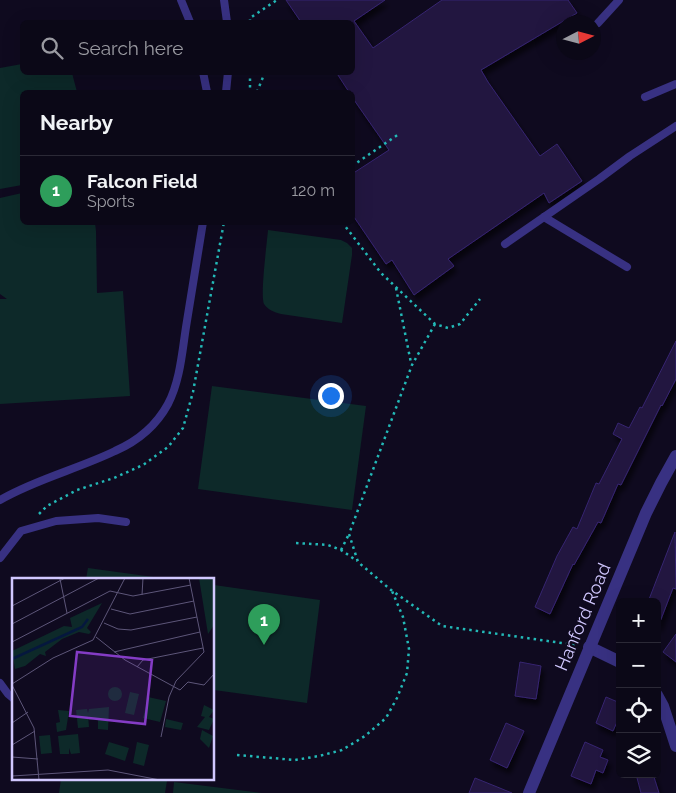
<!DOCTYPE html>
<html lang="en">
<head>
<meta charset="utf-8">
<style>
	body { margin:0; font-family:Raleway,sans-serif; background:#141120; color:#f1f3f6 }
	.controls { position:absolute; right:15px; bottom:15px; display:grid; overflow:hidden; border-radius:8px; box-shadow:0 5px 20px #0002 }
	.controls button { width:45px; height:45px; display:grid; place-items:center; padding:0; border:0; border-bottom:1px solid #2b2936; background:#0b0817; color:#f1f3f6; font:25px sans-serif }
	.compass { position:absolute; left:556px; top:15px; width:45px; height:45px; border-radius:50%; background:#0b0817; box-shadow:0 5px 20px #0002; rotate:84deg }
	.you { position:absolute; left:330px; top:395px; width:18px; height:18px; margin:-12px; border:4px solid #fff; border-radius:50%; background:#1a73e8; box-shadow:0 0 0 8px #1a73e833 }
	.badge { display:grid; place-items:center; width:32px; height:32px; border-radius:50%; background:#0b8043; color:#fff; font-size:16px; font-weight:700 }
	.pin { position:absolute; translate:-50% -41px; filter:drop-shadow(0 1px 2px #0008) }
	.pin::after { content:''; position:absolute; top:26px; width:18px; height:15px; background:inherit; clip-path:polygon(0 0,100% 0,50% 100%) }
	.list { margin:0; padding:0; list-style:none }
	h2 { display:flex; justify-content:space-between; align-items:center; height:65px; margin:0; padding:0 20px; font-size:21px }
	h2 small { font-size:16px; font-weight:400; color:#9a9aa1 }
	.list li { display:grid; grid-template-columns:32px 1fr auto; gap:15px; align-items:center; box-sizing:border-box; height:70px; padding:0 20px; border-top:1px solid #2b2936 }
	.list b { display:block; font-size:19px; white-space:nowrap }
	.list p { margin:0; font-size:16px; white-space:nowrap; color:#9a9aa1 }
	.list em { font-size:16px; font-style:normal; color:#9a9aa1 }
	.icon { flex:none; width:28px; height:28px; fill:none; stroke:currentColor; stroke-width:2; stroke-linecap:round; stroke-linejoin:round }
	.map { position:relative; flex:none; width:676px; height:793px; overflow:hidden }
	.search { position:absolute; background:#0b0817; box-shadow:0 5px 20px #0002; left:20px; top:20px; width:335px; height:55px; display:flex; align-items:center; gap:12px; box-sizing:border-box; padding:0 18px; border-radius:8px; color:#9a9aa1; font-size:19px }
	.panel { position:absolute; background:#0b0817; box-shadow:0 5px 20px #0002; left:20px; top:90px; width:335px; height:135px; border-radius:8px }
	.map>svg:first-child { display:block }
	.green { fill:#0d2929 }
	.building { fill:#201541; stroke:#372570; filter:url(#shadow) }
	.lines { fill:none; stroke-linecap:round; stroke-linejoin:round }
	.path { stroke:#23b9b7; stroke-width:2.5; stroke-dasharray:2.5 4; stroke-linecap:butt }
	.lane { stroke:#383182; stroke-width:8 }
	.street { stroke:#383182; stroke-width:12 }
	.labels { text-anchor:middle; stroke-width:4.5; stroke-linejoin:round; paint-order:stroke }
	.street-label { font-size:18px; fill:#d1c8ff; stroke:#0f0a1f }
	.inset-river { fill:none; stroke:#05173e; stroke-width:2.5 }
	.inset-road { fill:none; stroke:#5d5679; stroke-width:1 }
	.view { fill:#843cc5; fill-opacity:0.15; stroke:#843cc5; stroke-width:2.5 }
	.inset-edge { fill:none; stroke:#d1c8ff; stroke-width:2.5 }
</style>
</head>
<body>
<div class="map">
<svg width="676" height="793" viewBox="0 0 676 793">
	<defs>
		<filter id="shadow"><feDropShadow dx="3" dy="5.5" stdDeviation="2.5" flood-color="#0009"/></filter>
	</defs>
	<rect width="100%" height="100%" fill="#0f0a1f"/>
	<g class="green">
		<path d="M22 64V72L72 73 77 92H22V185L0 189V68Z"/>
		<path d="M22 193V222L95 223 96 231 97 293 123 291 130 396 0 404V299H7L0 294V198Z"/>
		<path d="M268 230 341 240 347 243 352 248V255L342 323 281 314C274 312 268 310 264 304 260 295 267 243 268 230Z"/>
		<path d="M212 386 366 406 352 510 198 489Z"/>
		<path d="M88 568 168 579H86Z"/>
		<path d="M214 585 320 600 307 703 214 690Z"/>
		<path d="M61 779H156L167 781 165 793H59Z"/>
		<path d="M174 782 262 793H173Z"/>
	</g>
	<g class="building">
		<path d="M286 0H385L354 21 373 48 442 0H568L577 13 481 70 488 82 540 156 557 144 582 181 549 203 544 193 448 259 454 266 414 295 392 260 386 264 352 214V174L389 150 352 97V92H349L336 72H352V22H301Z"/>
		<path d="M676 341V379L662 406 661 405 621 485 618 484 601 523 598 522 574 565 573 564 550 614 535 607 557 556 573 527 577 529 596 483 599 484 622 439 613 434 618 423 629 428 640 407 642 408Z"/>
		<path d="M675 532 676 589 673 588 658 627H657V602H648Z"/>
		<path d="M676 634V662L663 652Z"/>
		<path d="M520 662 541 666 536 699 515 696Z"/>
		<path d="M606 697 620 703V715L613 731 596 723Z"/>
		<path d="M506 723 524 731 507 768 490 760Z"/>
		<path d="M585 742 603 750 600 757 608 760 603 773 596 770 591 784 571 776Z"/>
		<path d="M636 774H653L659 793H641Z"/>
		<path d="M475 778 512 793H469Z"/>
	</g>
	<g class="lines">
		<g class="path">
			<path d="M250 22V18L277 0"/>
			<path d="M250 72V92"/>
			<path d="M257 92 265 72"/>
			<path d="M352 166 399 134"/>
			<path d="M342 222 381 273 435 324 448 328 460 324 480 299"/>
			<path d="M396 288 411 363"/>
			<path d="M435 324 412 365 349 534 358 562 391 590 442 626 576 645"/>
			<path d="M39 514 47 506 77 490 114 478 143 465 168 447 183 428 193 392 224 222"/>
			<path d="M296 543 328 545 341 550 357 561"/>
			<path d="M341 550 349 534"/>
			<path d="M237 755 295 760 319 756 342 750 365 736 386 718 397 698 407 673 409 649 403 617 392 591"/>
		</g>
		<g class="lane">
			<path d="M181 0 190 22"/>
			<path d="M224 0 227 22"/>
			<path d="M598 23 619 0"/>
			<path d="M203 72 207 92"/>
			<path d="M226 92 228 72"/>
			<path d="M645 97 676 84"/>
			<path d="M544 217 627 267"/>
			<path d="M505 244 599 179 630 156 676 126"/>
			<path d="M0 500C36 479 78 469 115 451 138 441 156 426 168 404 180 381 182 353 186 327 192 292 197 257 203 222"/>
			<path d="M0 558 21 531 56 521 98 518 126 522"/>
			<path d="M0 683 8 694 14 699"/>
		</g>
		<g class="street">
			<path d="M589 647 620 662"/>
			<path d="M657 695 663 706 676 746"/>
			<path d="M529 793 646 513 661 483 676 456"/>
		</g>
	</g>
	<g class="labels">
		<g class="street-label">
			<text transform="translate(583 617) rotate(-67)" y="6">Hanford Road</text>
		</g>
	</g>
	<g transform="translate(12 578)">
		<rect width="202" height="202" fill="#0f0a1f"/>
		<path d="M187 0H202V47L196 56ZM90 25 75 50 79 54 77 56 67 54 50 61 33 74 34 78 28 76 13 88 3 91 0 73 52 48 60 49 58 40ZM96 116a7 7 0 1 1 14 0a7 7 0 1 1-14 0ZM118 114 127 116 122 137 113 135ZM136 119 154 123 148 144 131 140ZM192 127 202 132 197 139 202 141 197 152 185 149 193 139 189 138ZM97 129 96 152 86 151V141L77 142 76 137 77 149 66 150 64 132 75 131 76 135 77 131ZM46 132 57 133 54 152 45 154 44 145 48 144ZM154 141 171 145 169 152 153 149ZM190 152 201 158 197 170 188 161ZM66 156 68 175 59 176 57 170V176H48L46 158ZM38 157 40 175 29 176 27 158ZM97 164 117 170 113 183 93 176ZM125 164 137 167 132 188 121 185Z" fill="#0d2929"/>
		<path class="inset-river" d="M0 81 70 49 76 41"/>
		<path class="inset-road" d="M48 1 55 35M130 17 131 0M0 28 53 0M99 31 118 36 182 23M92 45 106 51 119 52 185 39M0 46 87 0M84 59 113 82 168 112 176 104 192 107 203 95M0 64 98 13 121 18 179 7M102 74 188 54M125 89 131 82 191 70M0 106 41 80 81 62 113 0M0 107 22 150 27 202M0 145 16 134M149 159 157 119 164 103 192 74 177 0M0 167 23 153M0 179 26 181M0 198 96 192 148 202"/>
		<path class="view" d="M65 74 140 82 133 146 58 138Z"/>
		<rect width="202" height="202" class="inset-edge"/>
	</g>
</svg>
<div class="controls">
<button>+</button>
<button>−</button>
<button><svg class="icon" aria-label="locate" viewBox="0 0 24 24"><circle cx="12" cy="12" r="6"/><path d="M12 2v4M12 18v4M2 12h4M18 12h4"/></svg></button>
<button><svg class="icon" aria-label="layers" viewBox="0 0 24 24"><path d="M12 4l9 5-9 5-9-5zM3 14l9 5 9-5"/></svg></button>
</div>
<svg class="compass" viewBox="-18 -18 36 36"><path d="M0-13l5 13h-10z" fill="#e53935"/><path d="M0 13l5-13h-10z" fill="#9a9aa1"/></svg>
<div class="you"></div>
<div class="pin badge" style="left:264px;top:645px;background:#2e9e5b">1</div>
<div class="search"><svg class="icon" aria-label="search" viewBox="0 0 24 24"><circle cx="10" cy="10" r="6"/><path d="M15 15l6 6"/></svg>Search here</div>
<section class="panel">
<h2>Nearby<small></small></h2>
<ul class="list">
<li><span class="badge" style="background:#2e9e5b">1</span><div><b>Falcon Field</b><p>Sports</p></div><em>120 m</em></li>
</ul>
</section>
</div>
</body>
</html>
